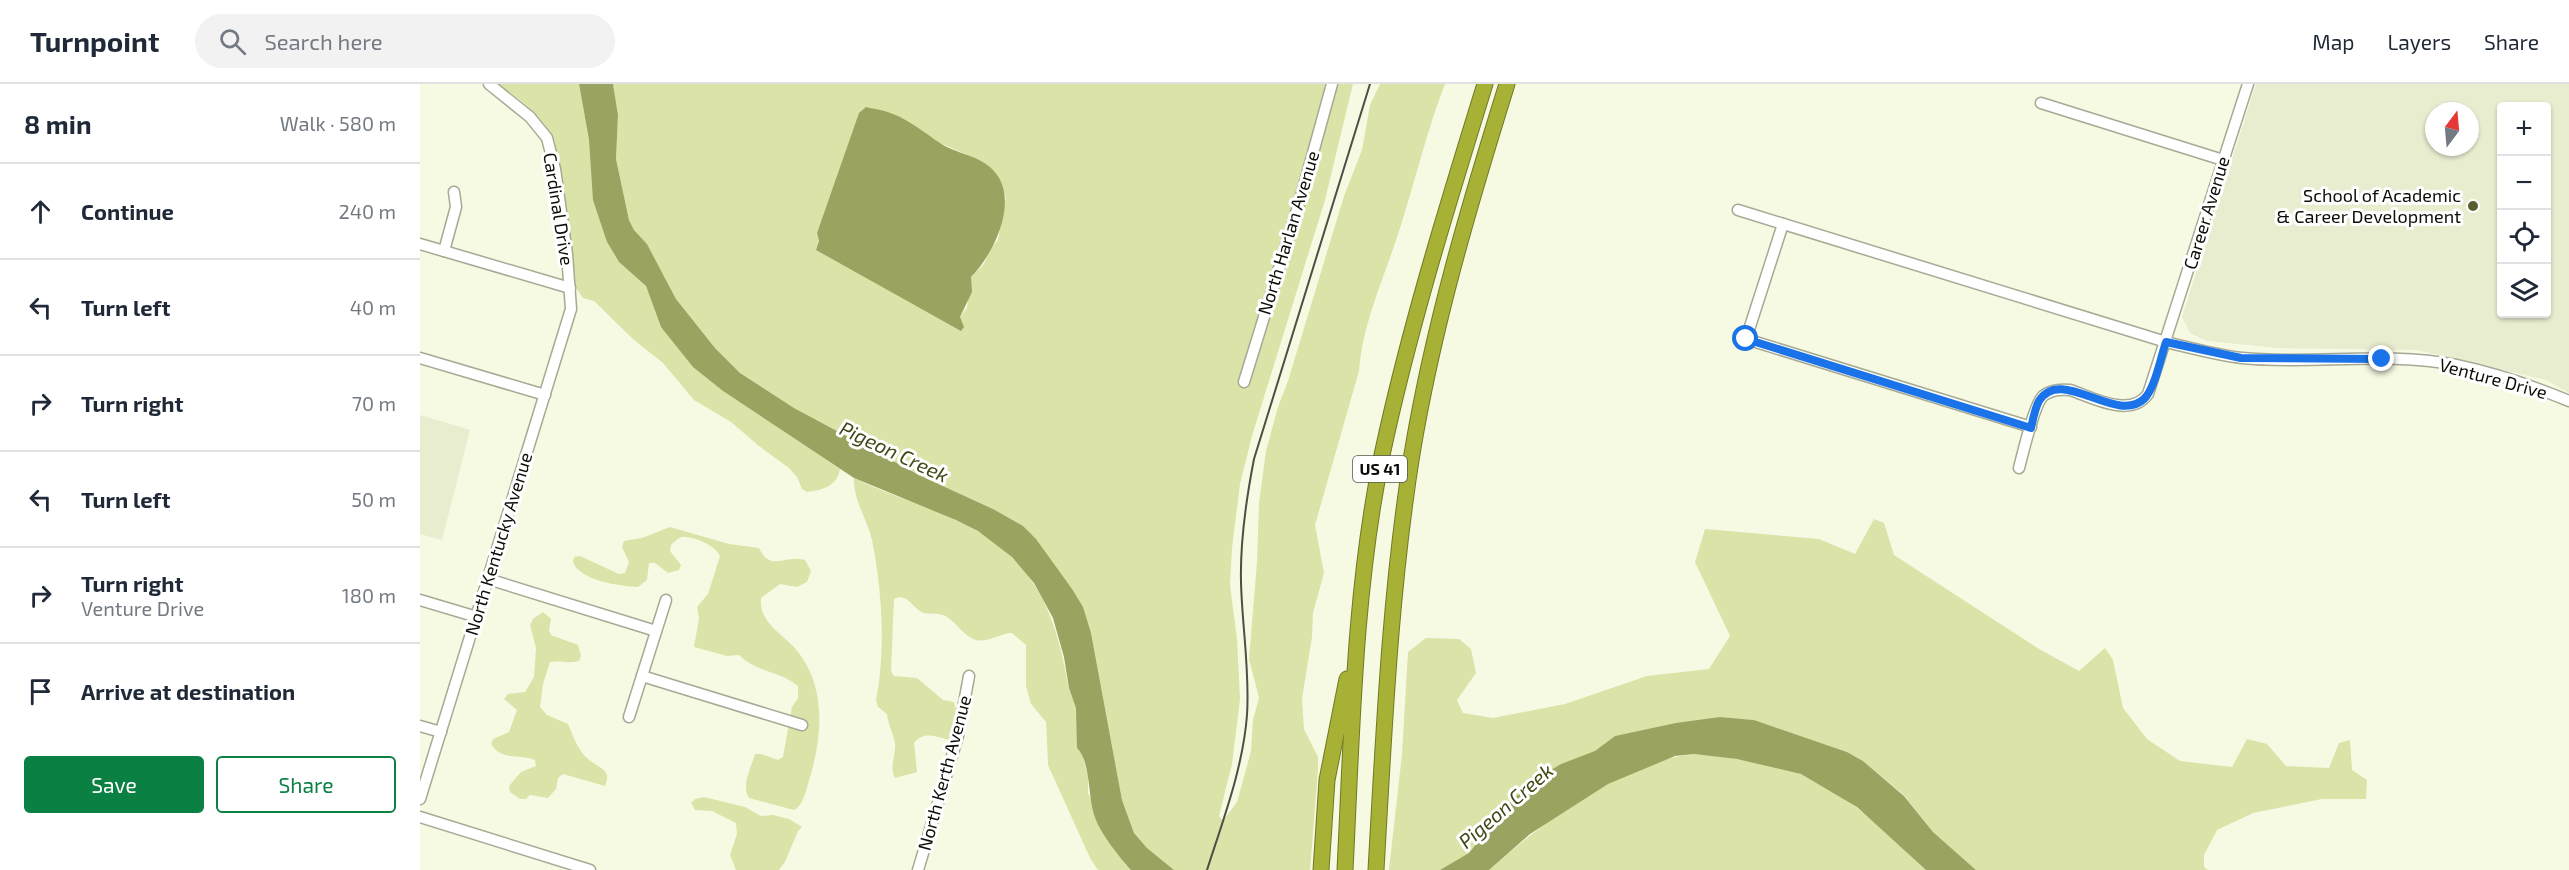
<!DOCTYPE html>
<html lang="en">
<head>
<meta charset="utf-8">
<style>
	body { margin:0; font-family:"Exo 2",sans-serif; background:#f2f2f3; color:#1f2937 }
	.controls { position:absolute; right:18px; top:18px; display:grid; overflow:hidden; border-radius:6px; box-shadow:0 2px 4px #0004 }
	.controls button { width:54px; height:54px; display:grid; place-items:center; padding:0; border:0; border-bottom:2px solid #e0e1e3; background:#fff; color:#1f2937; font:30px sans-serif }
	.compass { position:absolute; left:2005px; top:18px; width:54px; height:54px; border-radius:50%; background:#fff; box-shadow:0 2px 4px #0004; rotate:16deg }
	.stop { position:absolute; width:18px; height:18px; margin:-14px; border:4px solid #1a73e8; border-radius:50%; background:#fff }
	.stop.end { background:#1a73e8; border-color:#fff; box-shadow:0 2px 6px #0008 }
	.list { margin:0; padding:0; list-style:none }
	h2 { display:flex; justify-content:space-between; align-items:center; height:78px; margin:0; padding:0 24px; font-size:26px }
	h2 small { font-size:20px; font-weight:400; color:#747a83 }
	.list li { display:grid; grid-template-columns:39px 1fr auto; gap:18px; align-items:center; box-sizing:border-box; height:96px; padding:0 24px; border-top:2px solid #e0e1e3 }
	.list b { display:block; font-size:22px; white-space:nowrap }
	.list p { margin:0; font-size:20px; white-space:nowrap; color:#747a83 }
	.list em { font-size:20px; font-style:normal; color:#747a83 }
	.actions { display:flex; gap:12px; padding:18px 24px }
	.actions a { flex:1; padding:14px 0; border:2px solid #0b8043; border-radius:6px; text-align:center; font-size:21px; color:#0b8043 }
	.actions .main { background:#0b8043; color:#fff }
	.icon { flex:none; width:33px; height:33px; fill:none; stroke:currentColor; stroke-width:2; stroke-linecap:round; stroke-linejoin:round }
	.map { position:relative; flex:none; width:2149px; height:786px; overflow:hidden }
	header { display:flex; align-items:center; gap:36px; box-sizing:border-box; height:84px; padding:0 30px; background:#fff; border-bottom:2px solid #e0e1e3 }
	header strong { font-size:28px }
	nav { display:flex; gap:33px; margin-inline-start:auto; font-size:21px }
	.search { width:420px; height:54px; background:#f2f2f3; display:flex; align-items:center; gap:15px; box-sizing:border-box; padding:0 21px; border-radius:33px; color:#747a83; font-size:22px }
	main { display:flex }
	aside { flex:1; background:#fff }
	.map>svg:first-child { display:block }
	.built { fill:#e8edd0; fill-rule:evenodd }
	.green { fill:#dbe3a9; fill-rule:evenodd }
	.water { fill:#9ba361 }
	.lines { fill:none; stroke-linecap:round; stroke-linejoin:round }
	.minor-casing { stroke:#a6a994; stroke-width:13 }
	.highway-casing { stroke:#717825; stroke-width:17 }
	.minor { stroke:#fff; stroke-width:10 }
	.highway { stroke:#a7b136; stroke-width:15 }
	.rail { stroke:#4e4f44; stroke-width:2 }
	.route { stroke:#1a73e8; stroke-width:8 }
	.poi-dot { fill:#595e2c; stroke:#fff; stroke-width:2 }
	.labels { text-anchor:middle; stroke-width:6; stroke-linejoin:round; paint-order:stroke }
	.shield { fill:#fff; stroke:#555651; stroke-width:1.5 }
	.shield-label { font-size:16px; font-weight:bold; fill:#0c0d06 }
	.poi-label { font-size:18px; fill:#0c0d06; stroke:#fff; text-anchor:end }
	.street-label { font-size:18px; fill:#0c0d06; stroke:#fff }
	.water-label { font-size:20px; font-style:italic; fill:#424714; stroke:#fff }
</style>
</head>
<body>
<header>
<strong>Turnpoint</strong>
<div class="search"><svg class="icon" aria-label="search" viewBox="0 0 24 24"><circle cx="10" cy="10" r="6"/><path d="M15 15l6 6"/></svg>Search here</div>
<nav><a>Map</a><a>Layers</a><a>Share</a></nav>
</header>
<main>
<aside>
<h2>8 min<small>Walk · 580 m</small></h2>
<ul class="list">
<li><svg class="icon" aria-label="ahead" viewBox="0 0 24 24"><path d="M12 20V5M6 11l6-6 6 6"/></svg><div><b>Continue</b></div><em>240 m</em></li>
<li><svg class="icon" aria-label="left" viewBox="0 0 24 24"><path d="M17 20v-9H6M10 6l-5 5 5 5"/></svg><div><b>Turn left</b></div><em>40 m</em></li>
<li><svg class="icon" aria-label="right" viewBox="0 0 24 24"><path d="M7 20v-9h11M14 6l5 5-5 5"/></svg><div><b>Turn right</b></div><em>70 m</em></li>
<li><svg class="icon" aria-label="left" viewBox="0 0 24 24"><path d="M17 20v-9H6M10 6l-5 5 5 5"/></svg><div><b>Turn left</b></div><em>50 m</em></li>
<li><svg class="icon" aria-label="right" viewBox="0 0 24 24"><path d="M7 20v-9h11M14 6l5 5-5 5"/></svg><div><b>Turn right</b><p>Venture Drive</p></div><em>180 m</em></li>
<li><svg class="icon" aria-label="arrive" viewBox="0 0 24 24"><path d="M6 21V4h12l-3 4 3 4H6"/></svg><div><b>Arrive at destination</b></div></li>
</ul>
<div class="actions"><a class="main">Save</a><a>Share</a></div>
</aside>
<div class="map">
<svg width="2149" height="786" viewBox="0 0 2149 786">
	<rect width="100%" height="100%" fill="#f6fae3"/>
	<g class="built">
		<path d="M1836 0H2149V309L2126 296 1997 266 1857 264 1787 257 1770 249 1762 233ZM2082 22H2126V230H2082ZM2014 27H2050V63H2014Z"/>
		<path d="M0 331 50 346 22 456 0 450Z"/>
	</g>
	<g class="green">
		<path d="M78 0H159L187 158 199 178 226 202 241 243 303 307 420 385C417 402 403 406 387 408L382 405 377 393 369 384 339 362 311 338 274 316 243 279 214 256 174 217 163 214 156 204 134 56C122 31 100 15 78 0Z"/>
		<path d="M193 0H933L905 116 832 352 820 400 812 464 810 501 817 555 820 615 812 680 799 732 803 737 817 718 831 667 833 636 839 614 829 575 837 478 839 419 846 367 858 323 868 297 924 112 942 66 950 21 960 0H1025C1007 46 996 94 981 141 966 190 943 236 939 287L895 441 904 489 893 529 892 553 882 615 884 645 898 673V686L890 786H754L727 764 714 749 702 716 671 549 573 425 501 392 374 324 320 289 295 264 256 215 227 160 214 146 209 136 196 75 198 31ZM473 30 520 59 552 73 573 86 586 113 578 156 570 165 564 180 551 193 547 224 540 233 396 166 399 157 397 149 433 50Z"/>
		<path d="M434 394C474 414 518 424 556 446 618 482 637 536 648 601 650 609 654 616 656 623 658 636 657 651 657 664L662 669 668 692V709L705 780 711 786H678L670 774 628 681 626 638 611 620 606 602V561L592 549C580 549 568 559 556 556 543 552 537 539 527 533 520 528 512 531 504 529 492 525 488 508 474 515L471 587 474 592 497 594 523 616 534 618 538 635 532 657C518 653 504 646 494 659L497 688 475 694C469 683 476 671 475 659 473 649 468 640 467 630L458 623 456 616C466 565 462 506 452 456 447 435 433 415 434 394Z"/>
		<path d="M1454 435 1464 439 1474 471 1619 565 1659 587 1685 564 1693 576 1703 624 1727 655 1760 677 1812 683 1827 655 1847 660 1866 682 1909 684 1919 659 1930 656 1932 686 1947 696 1946 715H1902L1833 729 1797 746 1784 771V783L1788 786H1556L1513 748 1484 711 1443 677 1427 668 1334 636 1300 633 1195 652 1175 668 1141 680 1070 746 1049 769 1036 779 1020 786H969L982 670 988 568 1006 554 1039 555 1051 565 1056 589 1037 616 1043 629 1073 634 1145 620 1227 592 1289 585 1310 552 1275 478 1285 445 1399 455 1435 470Z"/>
		<path d="M250 443 309 460 339 464C351 489 364 470 385 476L391 487 387 498 377 503 360 500 341 514C339 537 359 548 373 562 406 598 403 647 391 690 387 701 385 720 374 726L329 714C321 701 331 684 335 670H341L358 676 363 673 372 623 378 614V602C357 586 338 589 319 571L307 572 274 563 279 534 277 523 288 510 300 472C295 461 274 452 262 453 258 454 254 458 251 461L250 467 261 481 259 486 248 489 235 479H229L227 496 218 503C200 502 160 497 153 478L154 473 160 472 199 490 205 489 209 478 202 463 204 457 222 454Z"/>
		<path d="M123 528 131 535 129 546 131 551 158 561 161 572 159 577C150 580 140 576 130 578L123 600 120 623 127 631 148 640C153 652 158 666 167 674 177 684 193 684 185 702L143 690 138 694 136 705 128 714 110 711 106 715H100L90 708 89 702 101 688 116 682 115 676C100 670 81 677 71 660L73 655 89 648 97 626 84 615 88 610 105 608 114 593 116 564 110 541 113 535Z"/>
		<path d="M1274 670C1307 673 1352 678 1383 691 1431 711 1468 751 1506 786H1069C1121 740 1203 677 1274 670Z"/>
		<path d="M284 713 325 723 341 732 353 731 369 735 382 743 378 747 365 778 359 786H316L310 771 317 750 316 739 292 727 275 726 271 719 275 715Z"/>
	</g>
	<g class="water">
		<path d="M159 0H193L198 31 196 75 209 136 214 146 227 160 256 215 295 264 320 289 374 324 501 392 573 425 603 442 616 455 652 505 663 523 671 549 702 716 714 749 727 764 754 786H711C700 774 682 751 676 736 667 716 672 679 657 664L656 624 649 604 644 573 633 534 614 499 592 473 558 447 536 436 434 394 303 307 273 283 241 243 226 202 199 178 187 158 173 116 169 56Z"/>
		<path d="M446 23C454 25 464 26 473 30 489 36 505 49 520 59 536 70 559 71 573 86 601 115 574 170 551 193L552 208 540 233 544 243 541 247 396 166 399 157 397 149 439 29Z"/>
		<path d="M1300 633 1334 636 1427 668 1443 677 1484 712 1513 748 1556 786H1506L1437 723 1381 690 1317 675 1274 670 1255 672 1188 700 1110 750 1069 786H1020L1049 769 1092 716 1121 692 1141 680 1175 667 1195 652 1256 639Z"/>
	</g>
	<g class="lines">
		<defs>
			<g id="minor">
				<path d="M1621 19 1803 76"/>
				<path d="M1318 126 1746 258C1771 264 1796 271 1822 274 1893 281 1965 267 2036 281 2074 289 2113 302 2149 317"/>
				<path d="M1363 140 1326 255 1611 343"/>
				<path d="M0 160 150 204"/>
				<path d="M24 167 36 123 34 108"/>
				<path d="M0 274 125 311"/>
				<path d="M824 298 880 116 912 0"/>
				<path d="M1599 384C1603 369 1614 321 1623 312 1630 306 1640 305 1650 306 1672 313 1710 335 1728 310L1828 0"/>
				<path d="M68 495 236 547"/>
				<path d="M0 516 57 533"/>
				<path d="M222 592 382 641"/>
				<path d="M209 633 246 516"/>
				<path d="M0 642 21 648"/>
				<path d="M0 715 151 225 147 170 135 85 127 54 110 33 69 0"/>
				<path d="M0 733 170 786"/>
				<path d="M498 786 538 652 549 592"/>
			</g>
			<g id="highway">
				<path d="M901 786 907 696 927 595"/>
				<path d="M925 786C932 648 934 507 962 371 989 245 1027 123 1065 0"/>
				<path d="M956 786C964 647 970 508 992 370 1013 243 1049 122 1087 0"/>
			</g>
		</defs>
		<use href="#minor" class="minor-casing"/>
		<use href="#highway" class="highway-casing"/>
		<use href="#minor" class="minor"/>
		<use href="#highway" class="highway"/>
		<path class="rail" d="M787 786C803 736 823 684 827 631 830 587 822 542 821 498 820 457 826 416 834 375L950 0"/>
	</g>
	<g class="lines">
		<path class="route" d="M1326 255 1611 344C1613 335 1615 324 1619 317 1641 281 1696 341 1724 315 1735 305 1741 272 1746 258L1821 274 1962 275"/>
	</g>
	<circle class="poi-dot" cx="2053" cy="122" r="6"/>
	<g class="labels">
		<rect class="shield" x="933" y="372" width="54" height="26" rx="4.5"/>
		<g class="shield-label">
			<text x="960" y="391">US 41</text>
		</g>
		<g class="poi-label">
			<text x="2041" y="118">School of Academic<tspan x="2041" dy="21">&amp; Career Development</tspan></text>
		</g>
		<g class="street-label">
			<text transform="translate(138 125) rotate(81)" y="6">Cardinal Drive</text>
			<text transform="translate(1787 129) rotate(-73)" y="6">Career Avenue</text>
			<text transform="translate(869 149) rotate(-73)" y="6">North Harlan Avenue</text>
			<text transform="translate(2073 295) rotate(15)" y="6">Venture Drive</text>
			<text transform="translate(79 460) rotate(-73)" y="6">North Kentucky Avenue</text>
			<text transform="translate(525 689) rotate(-75)" y="6">North Kerth Avenue</text>
		</g>
		<g class="water-label">
			<text transform="translate(474 368) rotate(25)" y="7">Pigeon Creek</text>
			<text transform="translate(1086 722) rotate(-41)" y="7">Pigeon Creek</text>
		</g>
	</g>
</svg>
<div class="controls">
<button>+</button>
<button>−</button>
<button><svg class="icon" aria-label="locate" viewBox="0 0 24 24"><circle cx="12" cy="12" r="6"/><path d="M12 2v4M12 18v4M2 12h4M18 12h4"/></svg></button>
<button><svg class="icon" aria-label="layers" viewBox="0 0 24 24"><path d="M12 4l9 5-9 5-9-5zM3 14l9 5 9-5"/></svg></button>
</div>
<svg class="compass" viewBox="-18 -18 36 36"><path d="M0-13l5 13h-10z" fill="#e53935"/><path d="M0 13l5-13h-10z" fill="#747a83"/></svg>
<div class="stop" style="left:1326px;top:255px"></div>
<div class="stop end" style="left:1962px;top:275px"></div>
</div>
</main>
</body>
</html>
